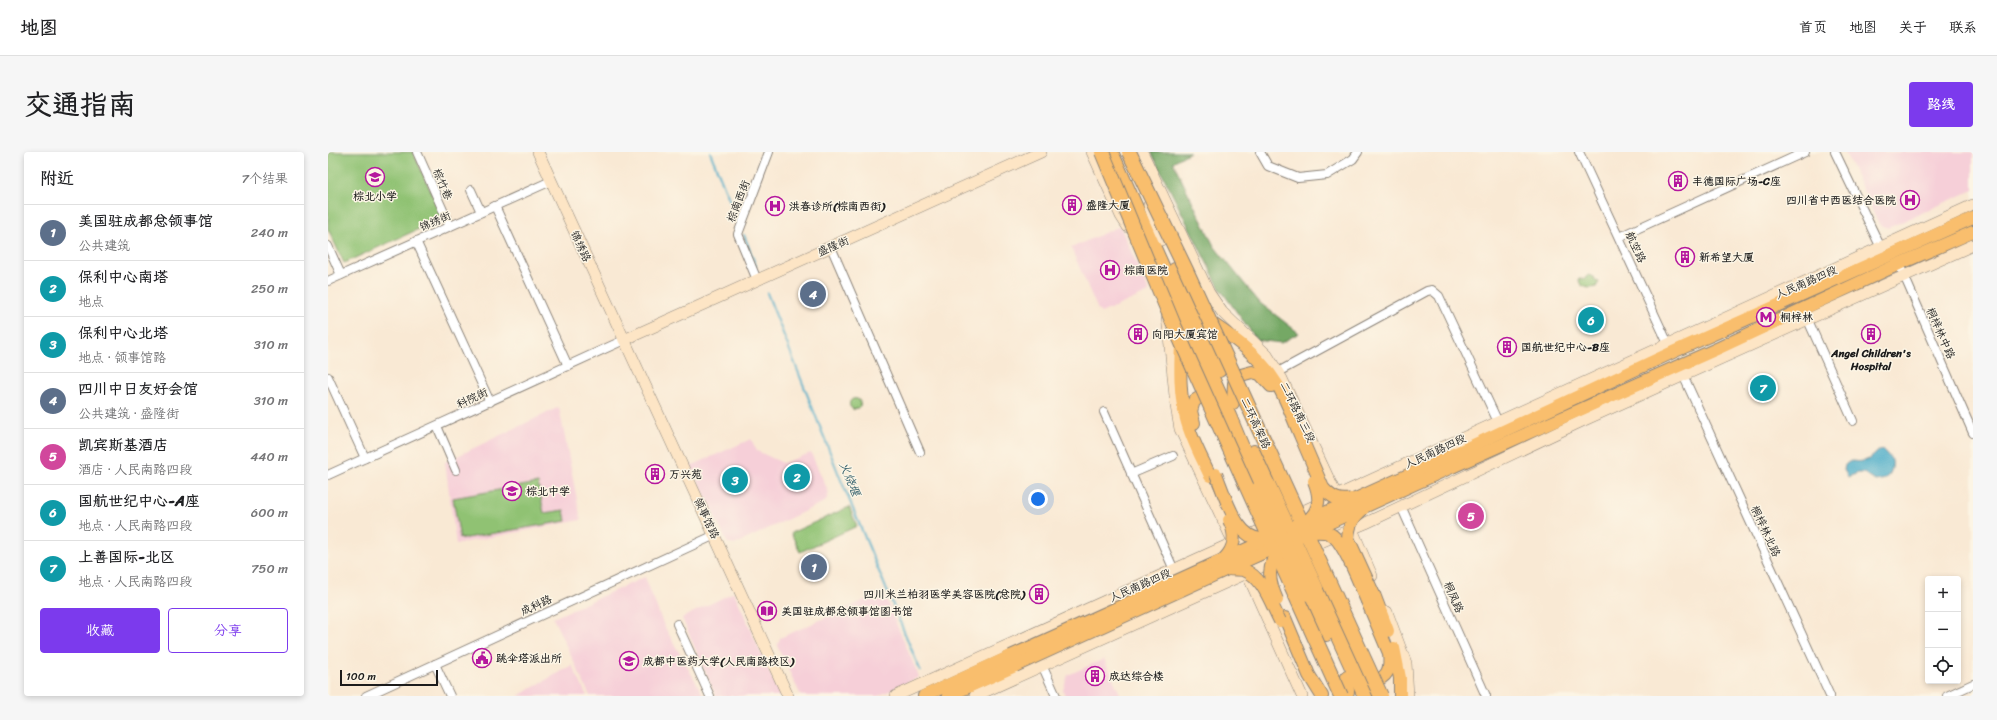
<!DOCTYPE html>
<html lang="zh">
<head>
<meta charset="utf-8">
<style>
	body { margin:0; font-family:Sriracha,"LXGW WenKai TC",sans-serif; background:#f6f6f6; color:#202124 }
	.controls { position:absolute; right:12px; bottom:12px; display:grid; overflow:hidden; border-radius:4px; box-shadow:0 2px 6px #0003 }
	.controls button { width:36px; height:36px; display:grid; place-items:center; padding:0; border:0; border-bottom:1px solid #e0e0e0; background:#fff; color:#202124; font:20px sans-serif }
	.scale { position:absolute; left:12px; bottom:10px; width:98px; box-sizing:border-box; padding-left:4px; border:2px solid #1c1c1c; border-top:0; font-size:11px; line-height:14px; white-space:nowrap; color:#1c1c1c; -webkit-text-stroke:3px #fcf5e5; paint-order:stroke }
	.you { position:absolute; left:710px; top:347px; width:14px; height:14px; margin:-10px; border:3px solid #fff; border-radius:50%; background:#1a73e8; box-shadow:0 0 0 6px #1a73e833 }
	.badge { display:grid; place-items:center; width:26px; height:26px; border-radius:50%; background:#7c3aed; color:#fff; font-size:13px; font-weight:700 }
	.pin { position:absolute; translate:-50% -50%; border:2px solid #fff; box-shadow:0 1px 4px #0006 }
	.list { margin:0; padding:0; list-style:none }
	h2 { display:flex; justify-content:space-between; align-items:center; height:52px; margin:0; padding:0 16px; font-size:17px }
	h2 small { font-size:13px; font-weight:400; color:#757577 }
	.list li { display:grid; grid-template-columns:26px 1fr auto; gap:12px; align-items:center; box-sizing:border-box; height:56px; padding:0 16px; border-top:1px solid #e0e0e0 }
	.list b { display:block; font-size:15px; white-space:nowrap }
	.list p { margin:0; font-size:13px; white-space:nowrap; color:#757577 }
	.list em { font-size:13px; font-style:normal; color:#757577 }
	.actions { display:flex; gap:8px; padding:12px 16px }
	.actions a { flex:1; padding:9px 0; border:1px solid #7c3aed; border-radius:4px; text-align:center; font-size:14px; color:#7c3aed }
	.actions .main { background:#7c3aed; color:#fff }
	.icon { flex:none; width:22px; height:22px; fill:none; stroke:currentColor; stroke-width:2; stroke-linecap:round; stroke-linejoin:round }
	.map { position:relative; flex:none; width:1645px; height:544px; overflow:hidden; border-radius:4px }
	header { display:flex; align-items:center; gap:24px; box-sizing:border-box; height:56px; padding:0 20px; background:#fff; border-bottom:1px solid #e0e0e0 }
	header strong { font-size:19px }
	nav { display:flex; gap:22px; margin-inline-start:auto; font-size:14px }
	.intro { display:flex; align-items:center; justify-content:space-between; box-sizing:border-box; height:96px; padding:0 24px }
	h1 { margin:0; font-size:28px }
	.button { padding:10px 18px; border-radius:4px; background:#7c3aed; color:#fff; font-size:14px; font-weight:700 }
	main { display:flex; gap:24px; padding:0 24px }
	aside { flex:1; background:#fff; border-radius:4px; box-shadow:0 2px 6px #0003 }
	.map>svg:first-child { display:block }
	.built { fill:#f6cfd8 }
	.green { fill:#90c273; stroke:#566f48 }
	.forest { fill:#74a865; stroke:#486240 }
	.water { fill:#49acc9; stroke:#326472 }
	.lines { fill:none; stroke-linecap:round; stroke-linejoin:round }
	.stream { stroke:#49acc9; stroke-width:2 }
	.street-casing { stroke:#8a8278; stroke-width:10 }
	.secondary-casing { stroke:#8a8278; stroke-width:12 }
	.primary-casing { stroke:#8a8278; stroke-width:14 }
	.highway-casing { stroke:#8a8278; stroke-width:16 }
	.street { stroke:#fff; stroke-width:8 }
	.secondary { stroke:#fde5c5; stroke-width:11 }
	.primary { stroke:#f9be6d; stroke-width:12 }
	.highway { stroke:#f9be6d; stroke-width:14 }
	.primary-bridge-casing { stroke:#8a8278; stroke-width:14; stroke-linecap:butt }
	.highway-bridge-casing { stroke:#8a8278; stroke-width:16; stroke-linecap:butt }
	.primary-bridge { stroke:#f9be6d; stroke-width:12 }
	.highway-bridge { stroke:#f9be6d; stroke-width:14 }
	.labels { text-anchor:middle; stroke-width:3; stroke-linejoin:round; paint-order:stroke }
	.poi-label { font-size:11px; font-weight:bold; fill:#1c1c1c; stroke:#fcf5e5; text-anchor:start }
	.street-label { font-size:11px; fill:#1c1c1c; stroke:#fcf5e5 }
	.water-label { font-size:12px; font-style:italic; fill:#305d6a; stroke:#fcf5e5 }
</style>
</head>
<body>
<header>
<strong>地图</strong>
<nav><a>首页</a><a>地图</a><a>关于</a><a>联系</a></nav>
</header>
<div class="intro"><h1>交通指南</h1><a class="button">路线</a></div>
<main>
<aside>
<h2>附近<small>7个结果</small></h2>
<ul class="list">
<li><span class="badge" style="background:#5c6f8a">1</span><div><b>美国驻成都总领事馆</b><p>公共建筑</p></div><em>240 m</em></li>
<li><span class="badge" style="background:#0f9aa8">2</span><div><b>保利中心南塔</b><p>地点</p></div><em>250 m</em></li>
<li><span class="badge" style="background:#0f9aa8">3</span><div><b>保利中心北塔</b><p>地点 · 领事馆路</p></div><em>310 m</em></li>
<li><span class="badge" style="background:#5c6f8a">4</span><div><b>四川中日友好会馆</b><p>公共建筑 · 盛隆街</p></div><em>310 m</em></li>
<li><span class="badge" style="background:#d1479c">5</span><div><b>凯宾斯基酒店</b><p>酒店 · 人民南路四段</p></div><em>440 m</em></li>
<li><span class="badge" style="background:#0f9aa8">6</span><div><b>国航世纪中心-A座</b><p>地点 · 人民南路四段</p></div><em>600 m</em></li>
<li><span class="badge" style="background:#0f9aa8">7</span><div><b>上善国际-北区</b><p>地点 · 人民南路四段</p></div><em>750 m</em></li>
</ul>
<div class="actions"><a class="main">收藏</a><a>分享</a></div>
</aside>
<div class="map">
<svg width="1645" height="544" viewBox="0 0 1645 544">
	<rect width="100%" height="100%" fill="#fcf5e5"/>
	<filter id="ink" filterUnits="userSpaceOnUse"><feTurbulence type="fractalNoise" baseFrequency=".025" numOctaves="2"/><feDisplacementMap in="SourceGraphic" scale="8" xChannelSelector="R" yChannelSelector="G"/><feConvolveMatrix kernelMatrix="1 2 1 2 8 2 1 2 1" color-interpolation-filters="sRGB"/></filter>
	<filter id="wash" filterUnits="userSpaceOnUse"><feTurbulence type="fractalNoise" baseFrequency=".012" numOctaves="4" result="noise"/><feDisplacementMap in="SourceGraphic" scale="16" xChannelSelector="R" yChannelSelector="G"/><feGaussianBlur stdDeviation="0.9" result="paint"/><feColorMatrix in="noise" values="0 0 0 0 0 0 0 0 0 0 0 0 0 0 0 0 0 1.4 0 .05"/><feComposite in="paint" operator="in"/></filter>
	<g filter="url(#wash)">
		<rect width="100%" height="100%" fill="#f9e9d4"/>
		<g class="built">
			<path d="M1517 0H1645V38L1560 76 1551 72Z"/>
			<path d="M792 74 821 140 773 161 770 158 743 96Z"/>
			<path d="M231 255 253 368 128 392 117 310Z"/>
			<path d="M423 287 429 299 455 311 483 301 501 341 498 349 406 393 399 390 363 314Z"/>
			<path d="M317 425 336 474 376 544H262L225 466Z"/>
			<path d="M406 440 452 544H388L354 466Z"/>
			<path d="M555 440 591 525 550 544H473L449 494 452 486Z"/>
			<path d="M776 507 793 544H737L735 538 740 523Z"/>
			<path d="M244 513 259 544H190Z"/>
		</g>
		<g class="green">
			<path d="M0 0H85L115 66 16 111 0 77Z"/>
			<path d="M1261 123 1266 125 1267 129 1271 130 1268 135C1261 137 1251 136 1251 127H1255Z"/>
			<circle cx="527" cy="252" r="5.5"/>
			<path d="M210 331 216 361 236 358 238 369 132 387 125 346Z"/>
			<path d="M521 355 529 374 472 400 463 381Z"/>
		</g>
		<path class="forest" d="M823 0H862L845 10 886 94 932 151 971 181 953 191 929 188 892 137Z"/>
		<path class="water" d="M1552 298 1556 299 1564 308C1566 320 1559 329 1547 329L1536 321H1530L1520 325 1516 318 1517 313C1524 306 1527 311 1535 309 1543 308 1546 302 1552 298Z"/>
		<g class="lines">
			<g class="stream">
				<path d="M382 0 408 64"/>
				<path d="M416 83 428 114"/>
				<path d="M439 141 513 328 592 518"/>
			</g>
		</g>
	</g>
	<g filter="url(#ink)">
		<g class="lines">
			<defs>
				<g id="street">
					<path d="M89 0 122 74"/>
					<path d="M932 0 940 14 970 26 999 23 1025 7 1030 0"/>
					<path d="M1251 0 1342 196"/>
					<path d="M1507 0 1553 96"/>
					<path d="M143 38 153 60"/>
					<path d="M167 54 240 214"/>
					<path d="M1291 85 1477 0"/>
					<path d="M88 89 162 250"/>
					<path d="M0 94 13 123"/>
					<path d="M503 95 592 300"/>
					<path d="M1571 112 1645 281"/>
					<path d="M429 128 410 82 441 0"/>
					<path d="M0 129 223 29"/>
					<path d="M1479 166 1525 269"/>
					<path d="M950 220 1099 139 1104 138 1111 144 1170 270"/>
					<path d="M1355 223 1502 544"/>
					<path d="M0 225 37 306"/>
					<path d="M776 260 846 418"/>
					<path d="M109 274 128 318"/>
					<path d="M803 322 845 304"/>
					<path d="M0 323 296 188"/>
					<path d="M1073 354 1158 544"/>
					<path d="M349 472 382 544"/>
					<path d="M107 512 122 544"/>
					<path d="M714 513 728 544"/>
					<path d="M38 544 387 383"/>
					<path d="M1619 544 1645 532"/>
				</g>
				<g id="secondary">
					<path d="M210 0 460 544"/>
					<path d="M764 0 793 64 800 75"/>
					<path d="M814 0 881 141 894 160 939 203 954 227 1011 349"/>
					<path d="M821 53 833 88"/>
					<path d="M839 164 848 254 852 277 902 383"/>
					<path d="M296 188 713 0"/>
					<path d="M962 365 1645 53"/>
					<path d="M1021 370 1044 424"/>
					<path d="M917 417 974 544"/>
					<path d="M1059 460 1078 511 1080 544"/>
					<path d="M568 544 944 373"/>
					<path d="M647 544 919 421 1038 371 1254 269 1645 93"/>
				</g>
				<g id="primary">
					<path d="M879 168C906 186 932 204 949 232 959 248 965 267 973 285"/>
					<path d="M853 190C852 215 851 243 858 267 863 287 874 306 882 324"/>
					<path d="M905 251 906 231 913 223 924 220 932 222 943 234"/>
					<path d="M866 271 863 259 866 249 876 243 886 244"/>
					<path d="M1122 304 1345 200 1645 66"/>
					<path d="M1126 314 1391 196 1571 112 1645 80"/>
					<path d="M1047 445 1060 479"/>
					<path d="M957 466 981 523 994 544"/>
					<path d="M1066 496 1072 526V544"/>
					<path d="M1019 525 1020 539 1019 544"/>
					<path d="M1038 528 1043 531C1060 525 1063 518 1061 501L1039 449"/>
					<path d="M596 544 683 504"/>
					<path d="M620 544 687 514"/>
				</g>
				<g id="highway">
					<path d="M783 0 901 264 931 336"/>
					<path d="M847 118 891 218"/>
					<path d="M926 300 940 332"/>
					<path d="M988 436 1037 544"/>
					<path d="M980 442 998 482"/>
				</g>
			</defs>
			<use href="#street" class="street-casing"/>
			<use href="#secondary" class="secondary-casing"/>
			<use href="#primary" class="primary-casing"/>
			<use href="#highway" class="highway-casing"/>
			<use href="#street" class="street"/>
			<use href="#secondary" class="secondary"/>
			<use href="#primary" class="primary"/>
			<use href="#highway" class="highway"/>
			<defs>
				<g id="primary-bridge">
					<path d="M973 285 995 336C1003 345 1011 350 1023 347"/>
					<path d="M888 322C897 343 910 395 940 386"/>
					<path d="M1035 357C1025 365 1021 373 1020 386L1047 445"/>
					<path d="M980 368C993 357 992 344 986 329"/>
					<path d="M966 375 1122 304"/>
					<path d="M983 380C989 380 997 379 1002 382 1016 388 1032 434 1039 449"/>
					<path d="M970 385 1126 314"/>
					<path d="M896 407C908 395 908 382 901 368"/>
					<path d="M900 417C905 418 911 417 916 418 935 425 943 452 952 469"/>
					<path d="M949 448C939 425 940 416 951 394"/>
					<path d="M683 504 950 383"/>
					<path d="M687 514 954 392"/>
				</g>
				<g id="highway-bridge">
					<path d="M774 0 845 171 1013 544"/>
					<path d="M801 0 858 118 1053 544"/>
					<path d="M940 332 988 436"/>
					<path d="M931 336 980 442"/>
				</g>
			</defs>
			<use href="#primary-bridge" class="primary-bridge-casing"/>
			<use href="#highway-bridge" class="highway-bridge-casing"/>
			<use href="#primary-bridge" class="primary-bridge"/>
			<use href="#highway-bridge" class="highway-bridge"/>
		</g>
	</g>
	<defs>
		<symbol id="school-ring" viewBox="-11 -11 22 22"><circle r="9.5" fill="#fcf5e5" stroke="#b5179e" stroke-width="1.5"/><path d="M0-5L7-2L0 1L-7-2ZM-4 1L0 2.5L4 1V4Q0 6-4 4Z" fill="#b5179e"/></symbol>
		<symbol id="building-ring" viewBox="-11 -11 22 22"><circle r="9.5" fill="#fcf5e5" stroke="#b5179e" stroke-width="1.5"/><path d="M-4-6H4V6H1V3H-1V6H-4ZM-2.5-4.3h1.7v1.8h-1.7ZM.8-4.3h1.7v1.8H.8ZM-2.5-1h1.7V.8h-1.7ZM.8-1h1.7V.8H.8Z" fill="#b5179e"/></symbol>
		<symbol id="hospital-ring" viewBox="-11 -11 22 22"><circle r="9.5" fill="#fcf5e5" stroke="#b5179e" stroke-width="1.5"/><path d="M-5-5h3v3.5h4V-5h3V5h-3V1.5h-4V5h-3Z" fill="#b5179e"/></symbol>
		<symbol id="metro-ring" viewBox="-11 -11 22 22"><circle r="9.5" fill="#fcf5e5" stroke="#b5179e" stroke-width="1.5"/><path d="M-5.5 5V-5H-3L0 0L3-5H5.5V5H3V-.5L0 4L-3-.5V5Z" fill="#b5179e"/></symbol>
		<symbol id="library-ring" viewBox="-11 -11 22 22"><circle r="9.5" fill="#fcf5e5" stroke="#b5179e" stroke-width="1.5"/><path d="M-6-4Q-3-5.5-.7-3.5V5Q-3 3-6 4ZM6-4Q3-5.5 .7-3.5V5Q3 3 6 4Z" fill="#b5179e"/></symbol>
		<symbol id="civic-ring" viewBox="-11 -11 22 22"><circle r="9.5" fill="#fcf5e5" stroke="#b5179e" stroke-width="1.5"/><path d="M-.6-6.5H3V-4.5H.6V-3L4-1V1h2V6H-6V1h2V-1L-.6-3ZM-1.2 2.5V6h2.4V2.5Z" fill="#b5179e"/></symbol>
		<symbol id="university-ring" viewBox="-11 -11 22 22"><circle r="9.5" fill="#fcf5e5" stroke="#b5179e" stroke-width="1.5"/><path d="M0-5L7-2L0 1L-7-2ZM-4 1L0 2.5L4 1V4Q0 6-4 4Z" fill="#b5179e"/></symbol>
	</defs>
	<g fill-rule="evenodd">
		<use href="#school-ring" x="36" y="14" width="22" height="22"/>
		<use href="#building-ring" x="1339" y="18" width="22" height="22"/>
		<use href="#hospital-ring" x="1571" y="37" width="22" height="22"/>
		<use href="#building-ring" x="733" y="42" width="22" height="22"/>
		<use href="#hospital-ring" x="436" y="43" width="22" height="22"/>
		<use href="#building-ring" x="1346" y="94" width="22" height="22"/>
		<use href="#hospital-ring" x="771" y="107" width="22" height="22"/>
		<use href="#metro-ring" x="1427" y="154" width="22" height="22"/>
		<use href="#building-ring" x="799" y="171" width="22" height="22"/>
		<use href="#building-ring" x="1532" y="171" width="22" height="22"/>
		<use href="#building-ring" x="1168" y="184" width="22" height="22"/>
		<use href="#building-ring" x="316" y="311" width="22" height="22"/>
		<use href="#school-ring" x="173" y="328" width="22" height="22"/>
		<use href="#building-ring" x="700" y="431" width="22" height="22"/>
		<use href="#library-ring" x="428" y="448" width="22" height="22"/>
		<use href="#civic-ring" x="143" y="495" width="22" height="22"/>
		<use href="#university-ring" x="290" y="498" width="22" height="22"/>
		<use href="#building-ring" x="756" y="513" width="22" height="22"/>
	</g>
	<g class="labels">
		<g class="poi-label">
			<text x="1364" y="33">丰德国际广场-C座</text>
			<text x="47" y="48" text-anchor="middle">棕北小学</text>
			<text x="1568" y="52" text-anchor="end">四川省中西医结合医院</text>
			<text x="758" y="57">盛隆大厦</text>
			<text x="461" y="58">洪春诊所(棕南西街)</text>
			<text x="1371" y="109">新希望大厦</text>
			<text x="796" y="122">棕南医院</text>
			<text x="1452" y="169">桐梓林</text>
			<text x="824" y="186">向阳大厦宾馆</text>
			<text x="1193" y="199">国航世纪中心-B座</text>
			<text x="1543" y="205" text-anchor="middle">Angel Children's<tspan x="1543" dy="13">Hospital</tspan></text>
			<text x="341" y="326">万兴苑</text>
			<text x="198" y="343">棕北中学</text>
			<text x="697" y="446" text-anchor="end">四川米兰柏羽医学美容医院(总院)</text>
			<text x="453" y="463">美国驻成都总领事馆图书馆</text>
			<text x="168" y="510">跳伞塔派出所</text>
			<text x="315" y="513">成都中医药大学(人民南路校区)</text>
			<text x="781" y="528">成达综合楼</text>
		</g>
		<g class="street-label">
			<text transform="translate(115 32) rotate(66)" y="4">棕竹巷</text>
			<text transform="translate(410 49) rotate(-69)" y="4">棕南西街</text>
			<text transform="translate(107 69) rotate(-24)" y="4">锦绣街</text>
			<text transform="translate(253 94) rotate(65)" y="4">锦绣路</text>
			<text transform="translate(505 94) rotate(-24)" y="4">盛隆街</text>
			<text transform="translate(1308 95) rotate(65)" y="4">航空路</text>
			<text transform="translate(1478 130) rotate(-24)" y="4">人民南路四段</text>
			<text transform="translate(1613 181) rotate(66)" y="4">桐梓林中路</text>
			<text transform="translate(144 246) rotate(-25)" y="4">科院街</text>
			<text transform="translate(970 260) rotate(64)" y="4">二环路南三段</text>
			<text transform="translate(928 271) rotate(65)" y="4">二环高架路</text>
			<text transform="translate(1107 299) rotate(-25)" y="4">人民南路四段</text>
			<text transform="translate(379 366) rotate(65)" y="4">领事馆路</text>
			<text transform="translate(1438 379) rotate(65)" y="4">桐梓林北路</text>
			<text transform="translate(812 433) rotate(-24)" y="4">人民南路四段</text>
			<text transform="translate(1126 445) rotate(66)" y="4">桐凤路</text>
			<text transform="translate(208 453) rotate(-25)" y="4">成科路</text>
		</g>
		<g class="water-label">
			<text transform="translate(522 327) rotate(68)" y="4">火烧堰</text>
		</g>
	</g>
</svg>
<div class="controls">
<button>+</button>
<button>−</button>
<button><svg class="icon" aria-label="locate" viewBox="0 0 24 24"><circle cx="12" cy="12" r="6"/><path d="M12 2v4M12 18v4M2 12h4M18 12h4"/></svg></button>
</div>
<div class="scale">100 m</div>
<div class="you"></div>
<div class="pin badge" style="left:486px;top:415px;background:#5c6f8a">1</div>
<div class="pin badge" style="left:469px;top:325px;background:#0f9aa8">2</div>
<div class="pin badge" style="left:407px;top:328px;background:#0f9aa8">3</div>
<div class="pin badge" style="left:485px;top:142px;background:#5c6f8a">4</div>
<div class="pin badge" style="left:1143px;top:364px;background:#d1479c">5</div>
<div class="pin badge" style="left:1263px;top:168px;background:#0f9aa8">6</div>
<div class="pin badge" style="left:1435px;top:236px;background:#0f9aa8">7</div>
</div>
</main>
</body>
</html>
